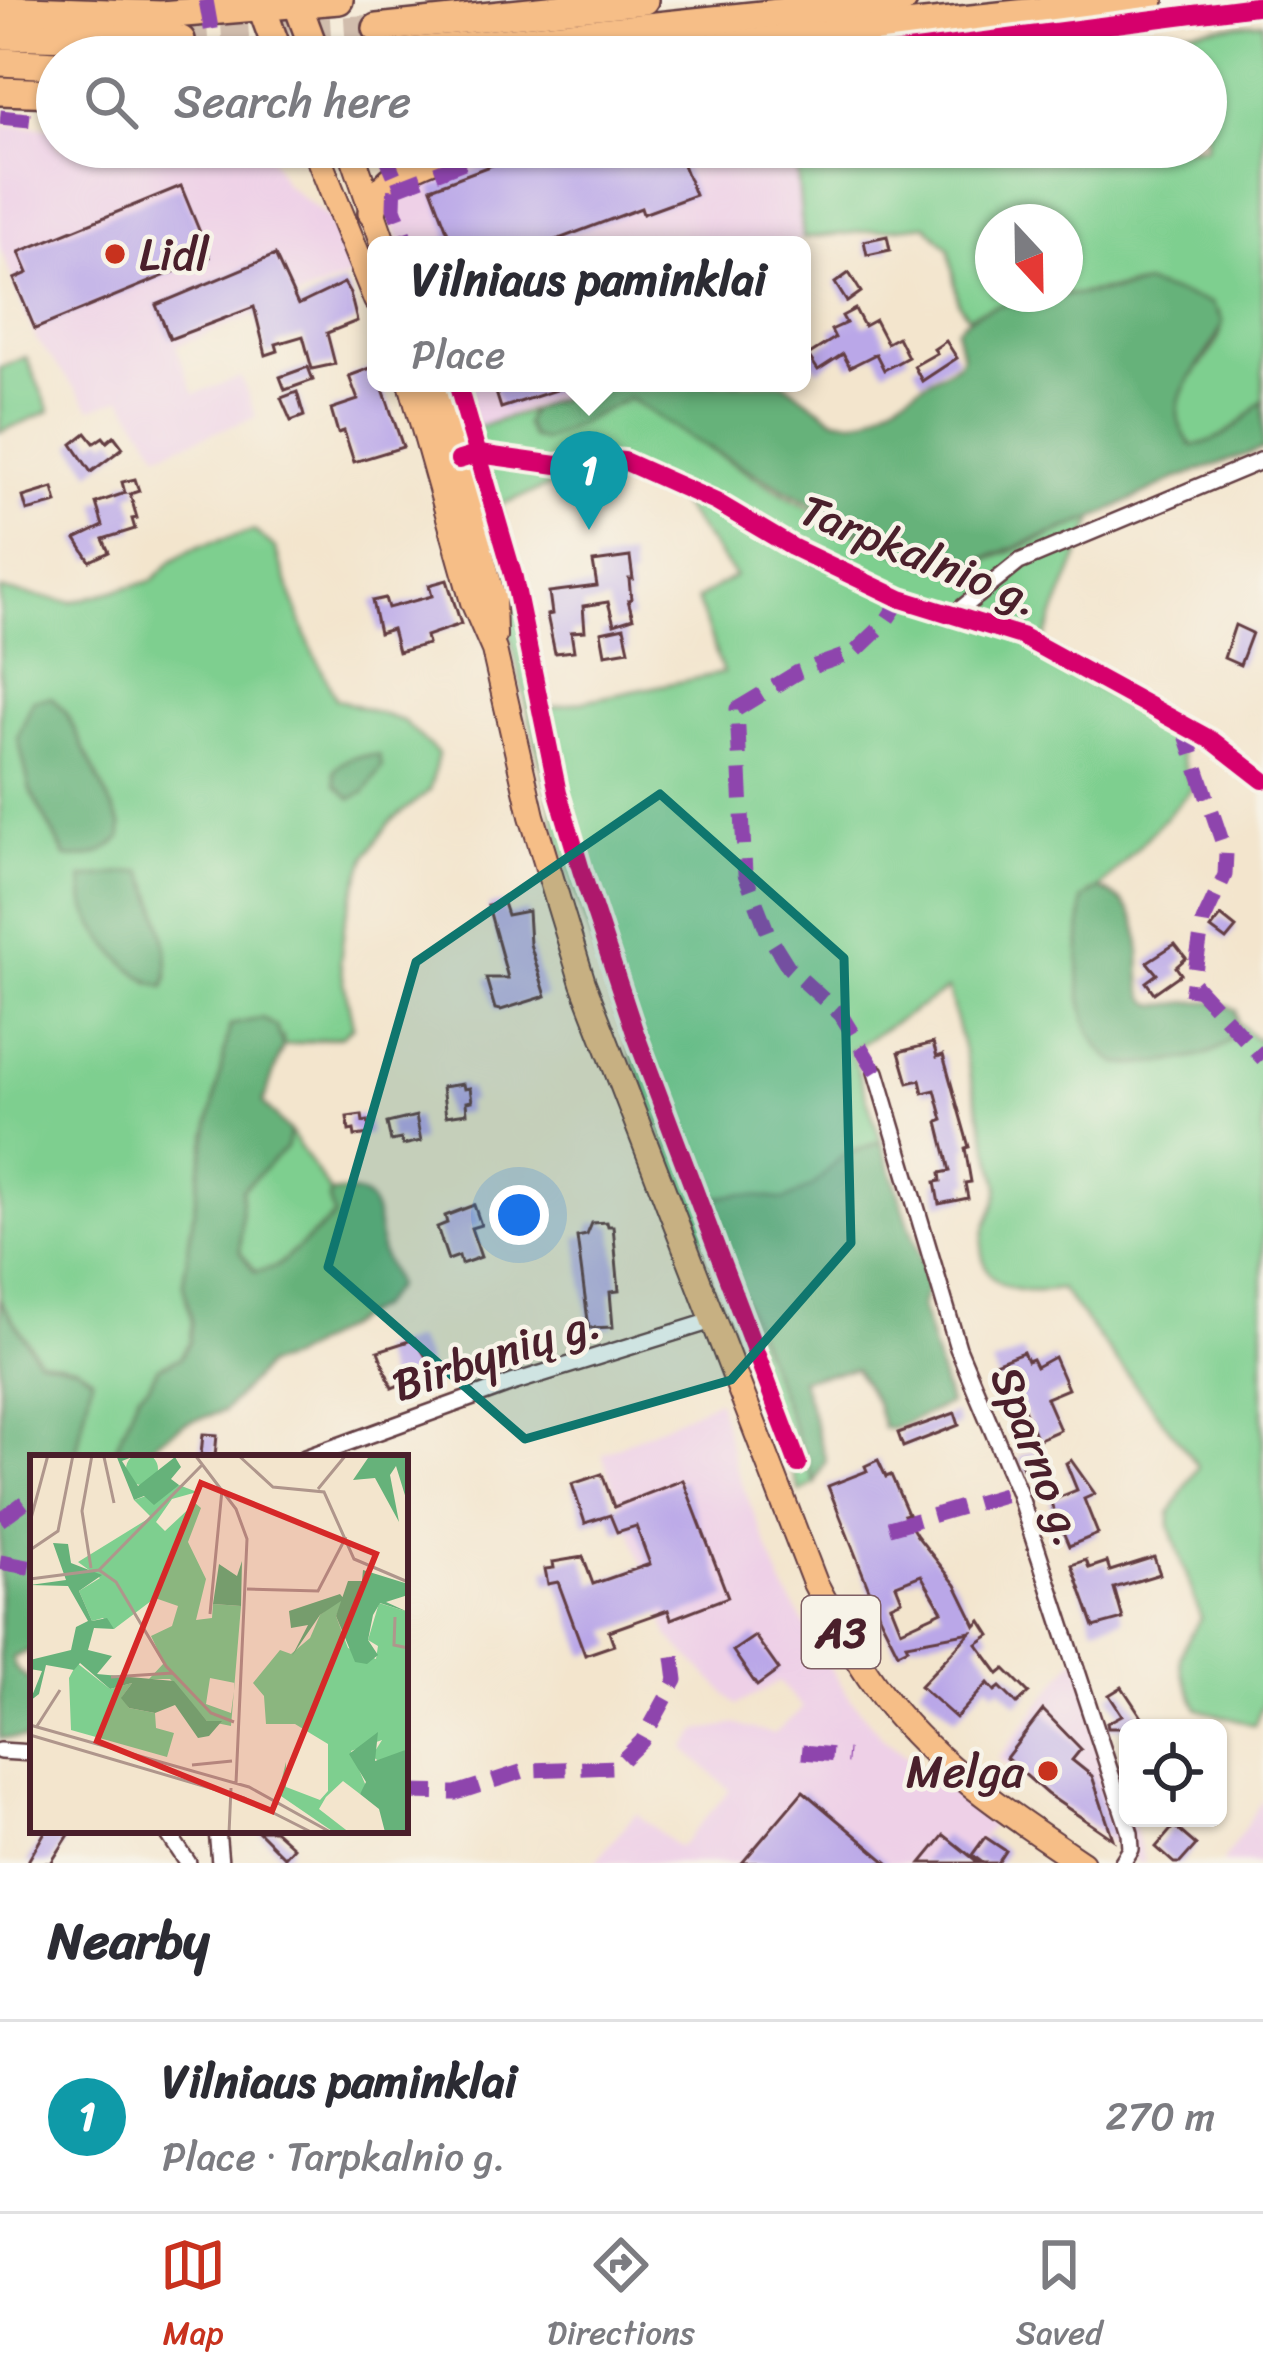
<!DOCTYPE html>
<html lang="en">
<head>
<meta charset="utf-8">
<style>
	body { margin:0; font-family:Sriracha,sans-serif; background:#f7f7f7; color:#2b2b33 }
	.controls { position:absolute; right:36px; bottom:36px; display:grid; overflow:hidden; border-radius:18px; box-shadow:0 3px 9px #0004 }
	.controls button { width:108px; height:108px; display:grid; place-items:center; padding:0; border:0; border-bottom:3px solid #e1e1e2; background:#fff; color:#2b2b33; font:60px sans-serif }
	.compass { position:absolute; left:975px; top:204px; width:108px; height:108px; border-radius:50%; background:#fff; box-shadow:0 3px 9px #0004; rotate:158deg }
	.you { position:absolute; left:519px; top:1215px; width:42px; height:42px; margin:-30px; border:9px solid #fff; border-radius:50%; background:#1a73e8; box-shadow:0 0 0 18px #1a73e833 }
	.badge { display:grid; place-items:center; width:78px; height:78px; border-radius:50%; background:#c8321e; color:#fff; font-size:39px; font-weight:700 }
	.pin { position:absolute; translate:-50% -99px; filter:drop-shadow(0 3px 6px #0008) }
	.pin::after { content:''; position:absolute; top:63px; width:42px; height:36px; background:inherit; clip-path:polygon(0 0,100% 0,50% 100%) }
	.popup { position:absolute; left:367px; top:236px; width:444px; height:156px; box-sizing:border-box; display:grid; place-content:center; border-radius:18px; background:#fff; filter:drop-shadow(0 3px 9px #0005); font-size:39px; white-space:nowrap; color:#7c7c81 }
	.popup b { font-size:45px; color:#2b2b33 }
	.popup::after { content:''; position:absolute; left:50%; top:100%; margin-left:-24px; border:24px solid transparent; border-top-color:#fff }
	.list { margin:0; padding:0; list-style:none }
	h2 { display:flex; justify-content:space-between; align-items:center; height:156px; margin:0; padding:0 48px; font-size:51px }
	h2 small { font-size:39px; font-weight:400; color:#7c7c81 }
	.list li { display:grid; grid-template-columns:78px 1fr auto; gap:36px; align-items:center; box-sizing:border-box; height:192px; padding:0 48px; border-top:3px solid #e1e1e2 }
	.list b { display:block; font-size:45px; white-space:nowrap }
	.list p { margin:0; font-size:39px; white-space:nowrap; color:#7c7c81 }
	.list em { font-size:39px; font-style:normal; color:#7c7c81 }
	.icon { flex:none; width:66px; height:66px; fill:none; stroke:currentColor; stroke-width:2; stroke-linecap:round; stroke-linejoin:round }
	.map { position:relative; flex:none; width:1263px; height:1863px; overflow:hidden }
	.search { position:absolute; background:#fff; box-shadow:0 3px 9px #0004; left:36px; right:36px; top:36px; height:132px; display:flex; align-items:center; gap:30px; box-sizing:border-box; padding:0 42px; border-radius:66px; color:#7c7c81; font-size:45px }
	.sheet { height:348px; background:#fff }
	nav { display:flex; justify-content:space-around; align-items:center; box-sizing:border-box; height:168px; border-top:3px solid #e1e1e2; background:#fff; font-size:33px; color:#7c7c81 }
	nav a { display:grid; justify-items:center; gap:6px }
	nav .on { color:#c8321e }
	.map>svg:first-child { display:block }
	.built { fill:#eed0e7 }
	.green { fill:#7ecf8f; stroke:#64775d; stroke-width:3; fill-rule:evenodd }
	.forest { fill:#66b27a; stroke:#586852; stroke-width:3 }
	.building { fill:#baa7e8; fill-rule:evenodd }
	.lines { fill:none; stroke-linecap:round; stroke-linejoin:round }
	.trunk-tunnel { stroke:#d1bdad; stroke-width:27; stroke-dasharray:27 14; stroke-linecap:butt }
	.minor-casing { stroke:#633d43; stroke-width:20 }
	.primary-casing { stroke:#633d43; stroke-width:28 }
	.trunk-casing { stroke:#633d43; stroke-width:32 }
	.minor { stroke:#fff; stroke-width:15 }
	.primary { stroke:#f6be87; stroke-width:24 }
	.trunk { stroke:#f6be87; stroke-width:27 }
	.quiet { stroke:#8e44ad; stroke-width:15; stroke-dasharray:30 15; stroke-linecap:butt }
	.cycleway-casing { stroke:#f7f3e8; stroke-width:26 }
	.cycleway { stroke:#d6006c; stroke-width:18 }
	.marked { fill:#0f766e; fill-opacity:0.2; stroke:#0f766e; stroke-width:9; stroke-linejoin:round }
	.poi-dot { fill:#c8321e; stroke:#f7f3e8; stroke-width:4.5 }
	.labels { text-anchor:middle; stroke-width:9; stroke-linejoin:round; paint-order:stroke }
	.shield { fill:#f7f3e8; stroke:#7e5f64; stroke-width:3 }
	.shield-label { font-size:42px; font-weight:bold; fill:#4a1f2b }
	.poi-label { font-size:45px; fill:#4a1f2b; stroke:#f7f3e8; text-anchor:start }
	.street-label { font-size:45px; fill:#4a1f2b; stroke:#f7f3e8 }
	.inset-road { fill:none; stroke:#af968c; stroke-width:3 }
	.view { fill:#d62828; fill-opacity:0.15; stroke:#d62828; stroke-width:6 }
	.inset-edge { fill:none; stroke:#4a1f2b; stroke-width:6 }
</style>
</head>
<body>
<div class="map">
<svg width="1263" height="1863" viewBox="0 0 1263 1863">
	<rect width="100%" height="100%" fill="#f7f3e8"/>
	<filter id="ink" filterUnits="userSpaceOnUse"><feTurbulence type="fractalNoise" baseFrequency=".00833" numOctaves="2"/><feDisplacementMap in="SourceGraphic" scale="24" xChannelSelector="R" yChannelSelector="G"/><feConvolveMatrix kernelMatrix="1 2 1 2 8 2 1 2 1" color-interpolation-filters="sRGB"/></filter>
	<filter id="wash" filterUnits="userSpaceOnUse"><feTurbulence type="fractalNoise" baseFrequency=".004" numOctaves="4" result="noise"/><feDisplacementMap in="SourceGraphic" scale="48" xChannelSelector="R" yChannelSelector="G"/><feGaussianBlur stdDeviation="2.7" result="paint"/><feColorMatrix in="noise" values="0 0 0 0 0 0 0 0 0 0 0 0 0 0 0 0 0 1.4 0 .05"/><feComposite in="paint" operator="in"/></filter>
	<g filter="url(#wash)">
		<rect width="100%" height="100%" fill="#f3e5cd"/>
		<g class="built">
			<path d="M1 125 57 128V147H265L285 184 329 218 353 276 176 346 194 394 241 377 256 417 159 453 122 398 91 409 36 339 0 248Z"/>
			<path d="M519 147H795L803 238 792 245H401L386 205 406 188Z"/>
			<path d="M450 383H585L586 387 466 431Z"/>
			<path d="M718 1400 735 1466 783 1587 827 1663 852 1701 883 1738 992 1825 970 1854 974 1859 970 1863H594L636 1813 679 1848 730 1790 685 1749 698 1731 735 1724 774 1734 803 1708 779 1682 737 1705 669 1637 602 1454Z"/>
			<path d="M1081 1650 1128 1806 1145 1863H1139L998 1759Z"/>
			<path d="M1263 1799V1863H1222Z"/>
		</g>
		<g class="green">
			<path d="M1263 22V400C1241 423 1224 440 1192 446 1143 384 1237 360 1219 312L1145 284 994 306 968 316 958 303 949 249 926 225 803 238 795 147H1206V57H941ZM993 222H1065V294H993Z"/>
			<path d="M26 357 50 411 0 432V368Z"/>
			<path d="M629 397C687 437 893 569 955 567 983 567 1063 529 1094 518L1038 655 1164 726 1175 738 1192 789 1099 889 1089 893C1084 951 1068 1011 1110 1058L1231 1039 1238 1023 1257 1040 1263 1034V1704L1254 1725 1198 1709C1177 1660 1172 1664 1201 1618L1170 1526V1513L1198 1466 1061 1289C1018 1296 973 1289 984 1233 988 1215 997 1207 999 1187L948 989 851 1050 881 1141 842 1156 813 1186 785 1200 741 1194 705 1200 815 1483 800 1492 626 1041 564 859 476 495 466 431 531 410 525 424 532 437 544 441ZM597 469 636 481 677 500 735 576 697 599 723 673 549 708 499 505Z"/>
			<path d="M254 531 275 548 308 641 336 699 403 721 438 754 430 790 389 823 366 857 345 919 340 962 353 1026 342 1036 283 1046V1038L199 1174 183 1284 192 1322 190 1341 180 1358 158 1367 149 1385 138 1395 112 1458H75L92 1377 77 1367 39 1359 0 1300V590L71 602 152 581 172 561 196 547ZM95 774 121 825 65 856 30 790ZM84 889 166 945 168 978 150 983C124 965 82 923 84 889Z"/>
			<path d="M290 1132 331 1193 329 1199 334 1216 276 1267 256 1272 240 1252 242 1190 285 1148Z"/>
		</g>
		<g class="forest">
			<path d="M1145 284 1211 303 1223 321C1209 368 1152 396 1192 446 1224 441 1242 423 1263 400V449L1175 479 1094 518 962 567H933L906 556 692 439 629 398 544 441 532 437 525 423 531 410 585 387V383H784L833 418 854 421 867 418 959 362 962 356 956 329C996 287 1090 301 1145 284Z"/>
			<path d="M51 697 66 712 121 825V838C103 855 90 859 66 857L30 790 18 737 33 700Z"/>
			<path d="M379 755 382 767 365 792 351 799 336 785 334 771C346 755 359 756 379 755Z"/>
			<path d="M142 871C156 895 176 963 164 987 133 979 96 936 85 906 82 897 84 887 82 878Z"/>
			<path d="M1099 889C1167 913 1123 986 1152 1003 1165 1011 1206 991 1236 1010 1244 1055 1189 1060 1156 1063 1144 1064 1130 1067 1119 1063 1108 1059 1098 1047 1093 1037 1072 997 1081 943 1082 899Z"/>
			<path d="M262 1018 276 1027 283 1046 263 1103 290 1132 286 1148 242 1190 240 1252 255 1272 276 1267 334 1217 329 1199 331 1193C379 1184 376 1216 381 1249 384 1263 393 1272 395 1287L378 1307 289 1359 266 1365 224 1411 186 1423 157 1441 147 1458H112L138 1394 149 1385 158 1367 180 1358 190 1341 192 1322 183 1284 199 1174 230 1025Z"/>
			<path d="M881 1141 929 1283 921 1306 949 1404 892 1429 883 1428 876 1403 855 1369 801 1379 826 1460 815 1483 705 1199 741 1194 785 1200 813 1186 842 1156Z"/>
			<path d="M0 1300 38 1359 77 1367 92 1377 75 1458H33V1649L12 1658 16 1669 33 1682V1734L28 1739 0 1738Z"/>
		</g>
		<g id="blocks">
			<g class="building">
				<path d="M540 147H619L625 163 676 147 695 195 643 214 641 208 543 245H444L448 233 431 188Z"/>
				<path d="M181 186 210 257 35 329 14 279 28 273 19 252Z"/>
				<path d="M887 236 890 250 867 255 864 241Z"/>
				<path d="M275 255 298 305 344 283 350 293 357 321 327 333 335 364 312 369 303 336 276 344 278 351 266 355 254 307 170 339 156 305Z"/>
				<path d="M849 273 861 292 847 302 835 283Z"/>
				<path d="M855 309 864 326 875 320 887 343 898 337 908 357 884 370 876 354 850 367 843 354 818 370 808 355 835 338 831 330 846 323 842 316Z"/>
				<path d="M946 341 957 358 922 381 914 366 937 353 934 349Z"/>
				<path d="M376 366V383H381L403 447 354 462 344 431 338 433 331 409 358 400 349 376Z"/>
				<path d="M308 367 313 380 285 390 280 377Z"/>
				<path d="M493 383H569V386L501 408Z"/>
				<path d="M297 392 304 416 291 421 281 398Z"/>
				<path d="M86 433 94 443 103 437 107 442 114 436 123 448 91 472 72 444Z"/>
				<path d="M135 479 139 491 130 494 137 518 132 519 135 529 103 539 109 552 90 561 76 539 103 526 96 503 125 493 122 482Z"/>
				<path d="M53 488 57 503 27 511 23 497Z"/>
				<path d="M630 557 633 579H629L631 599 628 600 633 618 614 624 608 602 583 606 585 631 571 632 574 651 555 653 547 615 552 614 549 592 597 586 593 562Z"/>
				<path d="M447 580 461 624 426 636 428 644 398 652 392 629 379 633 372 601 385 598 388 608 432 596 429 585Z"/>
				<path d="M1235 625 1252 633 1240 665 1224 658Z"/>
				<path d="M624 627 629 650 605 654 601 632Z"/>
				<path d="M503 903 507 915 528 911 530 944 546 996 501 1010 495 1009 486 978H508L488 906Z"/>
				<path d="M1221 916 1236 928 1226 940 1211 929Z"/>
				<path d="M1175 944 1186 958 1176 967 1181 974 1154 993 1146 982 1157 974 1147 962Z"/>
				<path d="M933 1043 937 1057 943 1055 969 1147 965 1148 971 1182 965 1183 968 1198 939 1204 935 1182 941 1181 940 1173 950 1171 938 1122 943 1120 935 1090 923 1093 920 1080 908 1083 899 1052Z"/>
				<path d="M463 1084 464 1089 470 1088 472 1101 466 1102 467 1113 446 1116 442 1087Z"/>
				<path d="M362 1115 363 1122 368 1121 370 1134 355 1136 354 1130 349 1131 347 1117Z"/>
				<path d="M416 1116 421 1141 403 1145 401 1139 391 1141 387 1123Z"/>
				<path d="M474 1205 481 1225 471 1228 481 1257 461 1264 459 1256 448 1260 437 1227 447 1223 445 1216Z"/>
				<path d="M607 1222 608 1226H613L619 1291 610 1292 613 1327 589 1328 577 1237 587 1235 592 1223Z"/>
				<path d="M415 1339 426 1357 429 1373 392 1388 378 1351Z"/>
				<path d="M1023 1352 1027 1361 1032 1359 1036 1367 1054 1357 1068 1389 1046 1398 1060 1430 1037 1440 1022 1404 1010 1408 992 1364Z"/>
				<path d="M955 1413 959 1425 903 1447 898 1433Z"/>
				<path d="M203 1434 217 1435 215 1456 201 1455Z"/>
				<path d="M1034 1451 1041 1467 1025 1473 1019 1457Z"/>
				<path d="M878 1460 886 1477 891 1475 908 1514 904 1515 917 1536 956 1585 976 1626 981 1621 990 1635 977 1644 999 1674 1005 1669 1029 1693 1017 1704 1000 1687 995 1691 988 1683 956 1718 920 1686 971 1632 906 1644 908 1648 898 1653 880 1617 828 1486 867 1471 865 1466ZM921 1575 942 1611 901 1630 891 1605 902 1600 896 1585Z"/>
				<path d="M1071 1460 1095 1494 1084 1499 1098 1534 1069 1546 1050 1501 1077 1490 1066 1463Z"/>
				<path d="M602 1474 614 1507 683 1480 728 1597 671 1619 668 1610 609 1631 614 1645 585 1655 558 1582 548 1584 545 1569 554 1568 553 1562 583 1557 593 1584 650 1564 636 1526 617 1532 610 1515 585 1523 572 1484Z"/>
				<path d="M1154 1557 1160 1574 1114 1588 1123 1619 1094 1627 1072 1565 1086 1560 1089 1568 1107 1562 1110 1571Z"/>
				<path d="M755 1636 779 1670 757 1686 733 1651Z"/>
				<path d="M1122 1687 1145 1722 1134 1728H1108L1107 1723 1122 1715 1109 1695Z"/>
				<path d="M1043 1710 1081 1749 1072 1760 1092 1776 1113 1839 1047 1794 1006 1758Z"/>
				<path d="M803 1791 888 1863H742Z"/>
				<path d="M1174 1826 1196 1845 1180 1863H1174L1156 1847Z"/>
				<path d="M46 1830H72L51 1863H27Z"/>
				<path d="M257 1830H274L293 1847 284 1857Z"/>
				<path d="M944 1835 979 1863H921Z"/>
				<path d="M985 1837 1006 1851 998 1863H983L972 1855Z"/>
			</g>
		</g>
	</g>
	<g filter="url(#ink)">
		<use href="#blocks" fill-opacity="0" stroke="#633d43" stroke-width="3"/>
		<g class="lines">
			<g class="trunk-tunnel">
				<path d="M181 40 377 28"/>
				<path d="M350 57 379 55"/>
			</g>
			<defs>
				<g id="minor">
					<path d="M459 460 479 454 557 465 591 458 624 461 716 502 792 547 901 599 1021 636 1213 741 1263 780"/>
					<path d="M952 616 1019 562 1263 460"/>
					<path d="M876 1072 958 1348 1018 1491 1130 1833 1131 1849 1122 1863"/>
					<path d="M305 1458 512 1383 712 1321"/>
					<path d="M0 1751 33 1753"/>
					<path d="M166 1830 188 1863"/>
					<path d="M217 1830 220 1863"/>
				</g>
				<g id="primary">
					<path d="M314 147 376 300"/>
					<path d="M350 147 384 245"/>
					<path d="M411 383 473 602 494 650 532 816 583 983 815 1583C837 1625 859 1666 888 1703 940 1769 1013 1817 1082 1863"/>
					<path d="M435 383 493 598 494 636"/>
				</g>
				<g id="trunk">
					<path d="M259 0 280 57"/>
					<path d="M296 0 317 57"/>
					<path d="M0 9 161 15 339 0"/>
					<path d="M377 28 644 0"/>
					<path d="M0 35 181 40"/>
					<path d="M379 55 903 0"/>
					<path d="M613 57 1150 0"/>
					<path d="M0 62 57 65"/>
					<path d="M0 91 57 93"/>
					<path d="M372 212C382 171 428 160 463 147"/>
				</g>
			</defs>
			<use href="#minor" class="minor-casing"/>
			<use href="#primary" class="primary-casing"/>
			<use href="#trunk" class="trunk-casing"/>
			<use href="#minor" class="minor"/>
			<use href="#primary" class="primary"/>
			<use href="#trunk" class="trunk"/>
			<g class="quiet">
				<path d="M206 0 212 34 224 57"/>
				<path d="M0 117 57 123"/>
				<path d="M382 147 395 177 394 208 408 245"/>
				<path d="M394 189 503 147"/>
				<path d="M1183 726 1226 853 1225 875 1203 922 1191 996"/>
				<path d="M1194 984 1263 1059"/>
				<path d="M876 1072 841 1015 789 968 769 936 745 874 737 709 798 672 855 652 884 624 901 599"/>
				<path d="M0 1520 33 1496"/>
				<path d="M889 1528 1018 1491"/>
				<path d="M0 1562 33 1568"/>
				<path d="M802 1752 848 1756"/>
				<path d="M405 1792 456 1793 527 1770 615 1767 642 1741 676 1680 672 1649"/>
			</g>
			<defs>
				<g id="cycleway">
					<path d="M861 57 1263 5"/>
					<path d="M457 383 514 578 558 793 581 870 635 1033 798 1464"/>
					<path d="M459 460 479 454 557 465 591 458 624 461 716 502 792 547 901 599 1021 636 1213 741 1263 780"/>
				</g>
			</defs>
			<use href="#cycleway" class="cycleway-casing"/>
			<use href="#cycleway" class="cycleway"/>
		</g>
	</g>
	<path class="marked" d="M660 794 844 958 851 1243 731 1380 525 1439 328 1267 416 962Z"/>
	<g class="poi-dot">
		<circle cx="115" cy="254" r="12"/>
		<circle cx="1048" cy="1771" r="12"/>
	</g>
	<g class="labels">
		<rect class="shield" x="802" y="1596" width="78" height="72" rx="9"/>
		<g class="shield-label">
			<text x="841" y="1647">A3</text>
		</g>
		<g class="poi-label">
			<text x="139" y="270">Lidl</text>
			<text x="1024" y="1787" text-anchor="end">Melga</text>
		</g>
		<g class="street-label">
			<text transform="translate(920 554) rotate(22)" y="16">Tarpkalnio g.</text>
			<text transform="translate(496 1353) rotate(-18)" y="16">Birbynių g.</text>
			<text transform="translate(1039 1456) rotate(69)" y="16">Sparno g.</text>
		</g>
	</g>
	<g transform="translate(30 1455)">
		<rect width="378" height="378" fill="#f3e5cd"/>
		<path d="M96 14a16 16 0 1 1 32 0a16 16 0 1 1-32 0ZM149 30 167 37 142 44 126 67 135 76 165 48 171 53 158 87 176 124 166 165 182 163 183 149 211 151 201 271 177 266 140 224H119L134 208 121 181 142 171 148 151 125 143 84 174 73 163 62 166 49 136 70 123 48 107 121 62 104 45ZM180 223 205 228 201 258 176 249ZM317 139 306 161 318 193 346 204 348 191 338 185 349 148 378 157V294L351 308 342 301 352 285 321 296 336 331 330 339 313 326 296 342 289 354 320 378H305L248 339 256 307V332L290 345 298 336V289L265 269H236L234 241 223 228 250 195 261 199 280 183 290 160ZM47 208 80 234 102 228 92 242 99 253 125 258 126 273 144 278 137 302 41 275 39 223Z" fill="#7ecf8f" fill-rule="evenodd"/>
		<path d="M86 0H107L92 6 108 31 145 2 151 12 141 24 149 30 124 50 114 41 104 45ZM340 0H378V50L366 11 360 20 369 67 345 23 323 25ZM23 88 38 89 41 108 72 120 49 136 62 166 77 163 84 174 64 173 58 195 82 201 67 219 144 226 177 266H192L179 281 168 283 145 250 125 258 99 253 91 243 102 228 80 234 50 208 44 215 16 210 9 239 0 246 12 216 0 214V205L41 195 46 172 58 166 38 131 0 130 36 125ZM212 106 211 151 183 149 189 109 207 121ZM333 115 378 129V140L356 147 378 157 350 148 343 160 338 185 348 200 337 209 325 207 306 161 318 126H332ZM310 139 314 144 290 160 262 201 278 170 261 173 259 156ZM348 277 345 306 378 294V378L355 377 349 354 330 339 336 327 319 299Z" fill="#66b27a"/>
		<path class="inset-road" d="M67 0 74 2 84 48M165 0 206 54 217 84 206 328M208 0 243 32 294 37 324 104 378 127M288 34 316 0M0 67 18 0M0 95 28 76 43 0M61 113 52 56 62 0M69 115 86 127 136 211 181 258 204 267M0 124 69 115 172 10M217 134 288 136 316 82M180 159 192 35M365 162 364 190 378 193M81 222 143 218M0 270 219 332 302 378M7 271 30 235M0 280 214 343 283 378M162 310 202 306M199 378 201 333"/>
		<path class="view" d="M171 28 346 99 242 356 67 286Z"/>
		<rect width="378" height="378" class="inset-edge"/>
	</g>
</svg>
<div class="controls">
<button><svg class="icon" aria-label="locate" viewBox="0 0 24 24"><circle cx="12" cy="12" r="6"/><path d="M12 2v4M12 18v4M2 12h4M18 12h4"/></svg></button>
</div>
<svg class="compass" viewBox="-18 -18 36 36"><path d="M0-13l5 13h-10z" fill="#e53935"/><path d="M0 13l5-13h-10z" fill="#7c7c81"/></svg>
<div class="you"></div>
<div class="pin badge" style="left:589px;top:530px;background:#0f9aa8">1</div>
<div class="popup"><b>Vilniaus paminklai</b>Place</div>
<div class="search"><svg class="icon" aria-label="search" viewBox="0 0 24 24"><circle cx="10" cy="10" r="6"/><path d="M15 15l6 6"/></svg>Search here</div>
</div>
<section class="sheet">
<h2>Nearby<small></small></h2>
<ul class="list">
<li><span class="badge" style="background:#0f9aa8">1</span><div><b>Vilniaus paminklai</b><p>Place · Tarpkalnio g.</p></div><em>270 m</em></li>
</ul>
</section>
<nav>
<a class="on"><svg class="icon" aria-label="map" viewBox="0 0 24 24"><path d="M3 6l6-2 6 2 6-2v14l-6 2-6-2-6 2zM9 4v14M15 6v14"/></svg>Map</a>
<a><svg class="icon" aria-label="directions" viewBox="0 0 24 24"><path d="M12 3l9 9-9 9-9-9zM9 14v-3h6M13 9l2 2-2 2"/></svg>Directions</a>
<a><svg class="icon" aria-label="saved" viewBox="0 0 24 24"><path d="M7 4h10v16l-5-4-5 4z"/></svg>Saved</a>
</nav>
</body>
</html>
